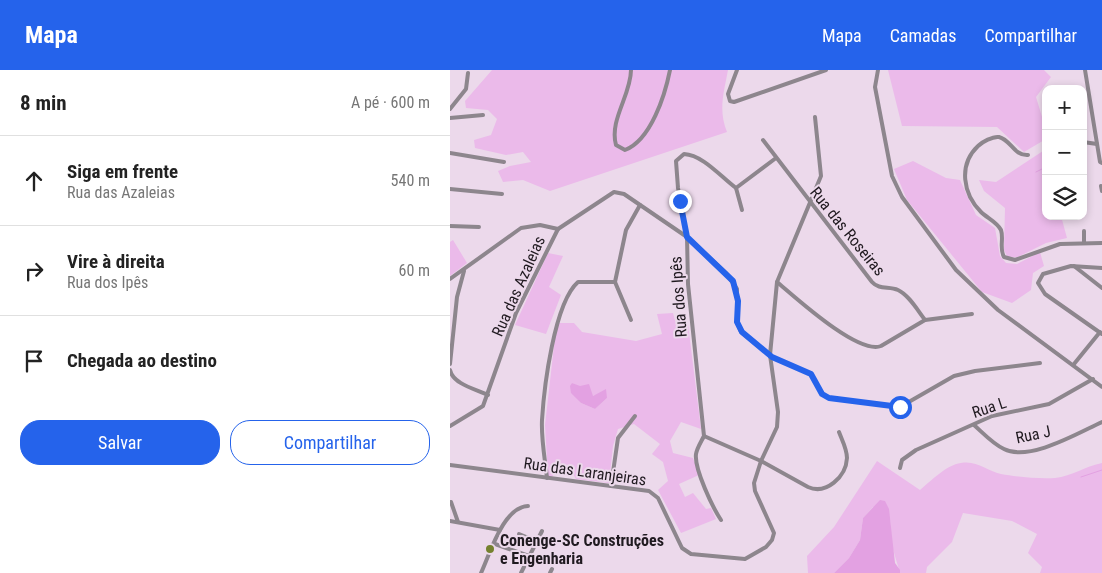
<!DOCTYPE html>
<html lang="pt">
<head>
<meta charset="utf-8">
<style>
	body { margin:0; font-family:"Roboto Condensed",sans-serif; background:#f2f2f2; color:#222 }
	.controls { position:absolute; right:15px; top:15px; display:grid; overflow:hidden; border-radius:10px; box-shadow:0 2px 8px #0003 }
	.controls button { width:45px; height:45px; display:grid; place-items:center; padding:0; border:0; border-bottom:1px solid #e0e0e0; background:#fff; color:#222; font:25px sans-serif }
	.stop { position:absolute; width:15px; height:15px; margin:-11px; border:4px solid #2563eb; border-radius:50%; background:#fff }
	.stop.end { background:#2563eb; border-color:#fff; box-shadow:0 1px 5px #0008 }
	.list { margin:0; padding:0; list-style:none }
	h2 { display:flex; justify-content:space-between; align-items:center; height:65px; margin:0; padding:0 20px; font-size:21px }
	h2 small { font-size:16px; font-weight:400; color:#767676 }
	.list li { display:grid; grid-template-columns:32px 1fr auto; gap:15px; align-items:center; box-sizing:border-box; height:90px; padding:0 20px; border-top:1px solid #e0e0e0 }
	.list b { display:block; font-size:19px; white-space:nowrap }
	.list p { margin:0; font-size:16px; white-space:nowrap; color:#767676 }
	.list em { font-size:16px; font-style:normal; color:#767676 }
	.actions { display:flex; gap:10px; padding:15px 20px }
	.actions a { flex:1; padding:11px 0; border:1px solid #2563eb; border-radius:20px; text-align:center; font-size:18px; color:#2563eb }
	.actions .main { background:#2563eb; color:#fff }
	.icon { flex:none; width:28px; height:28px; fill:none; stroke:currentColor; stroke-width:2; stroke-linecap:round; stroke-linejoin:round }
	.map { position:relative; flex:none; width:652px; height:503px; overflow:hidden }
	header { display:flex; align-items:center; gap:30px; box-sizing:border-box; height:70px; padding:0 25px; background:#2563eb; color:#fff }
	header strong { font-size:24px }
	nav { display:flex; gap:28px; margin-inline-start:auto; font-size:18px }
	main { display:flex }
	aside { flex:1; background:#fff }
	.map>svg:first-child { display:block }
	.green { fill:#ebbaea; fill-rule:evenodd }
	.water { fill:#e3a1e2 }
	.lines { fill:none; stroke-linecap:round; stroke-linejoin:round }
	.stream { stroke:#e3a1e2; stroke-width:1 }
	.minor { stroke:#8d868d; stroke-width:4 }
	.route { stroke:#2563eb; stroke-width:6 }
	.poi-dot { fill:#75812e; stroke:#ecd9eb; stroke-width:2 }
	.labels { text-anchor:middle; stroke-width:4; stroke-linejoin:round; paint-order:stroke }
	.street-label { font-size:16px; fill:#201a20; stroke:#ecd9eb }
	.poi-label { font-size:16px; font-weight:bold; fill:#201a20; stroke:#ecd9eb; text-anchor:start }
</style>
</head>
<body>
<header>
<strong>Mapa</strong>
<nav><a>Mapa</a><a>Camadas</a><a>Compartilhar</a></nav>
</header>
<main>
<aside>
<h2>8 min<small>A pé · 600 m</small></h2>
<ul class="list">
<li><svg class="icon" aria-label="ahead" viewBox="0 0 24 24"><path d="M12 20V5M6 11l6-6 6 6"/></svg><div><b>Siga em frente</b><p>Rua das Azaleias</p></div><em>540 m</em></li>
<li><svg class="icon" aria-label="right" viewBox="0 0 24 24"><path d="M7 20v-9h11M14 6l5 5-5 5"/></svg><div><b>Vire à direita</b><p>Rua dos Ipês</p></div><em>60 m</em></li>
<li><svg class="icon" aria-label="arrive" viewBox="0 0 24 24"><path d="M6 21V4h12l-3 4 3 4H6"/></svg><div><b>Chegada ao destino</b></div></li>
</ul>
<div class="actions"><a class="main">Salvar</a><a>Compartilhar</a></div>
</aside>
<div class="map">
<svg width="652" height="503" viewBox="0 0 652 503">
	<rect width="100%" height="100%" fill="#ecd9eb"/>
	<g class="green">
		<path d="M42 0H278C274 22 268 40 277 62L100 121 73 110 53 112 48 101 60 96 81 92 73 82 56 85 25 78 24 70 41 65 47 49 38 40 16 38 15 31Z"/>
		<path d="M438 0H594L601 7 586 27 596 60V69L574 82 547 57 452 56Z"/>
		<path d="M596 79V146H611L617 168 596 173 568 187 558 188 554 180 555 138 534 121 529 110 546 112Z"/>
		<path d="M463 91 496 108 510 110 526 145 545 158 550 186 556 193 567 194 590 182 594 196 583 203 581 220 562 233 532 222 457 130 444 99Z"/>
		<path d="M3 170 17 193 0 206V172Z"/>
		<path d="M98 183 113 186 99 217 111 225 96 264 65 255Z"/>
		<path d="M223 243 226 254H238L251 359 231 352 220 371 223 383 243 388 249 405 229 414 235 427 243 423 256 439 261 438 266 449 231 463 208 420 218 411 213 392 202 384 210 374 184 354 168 359 163 376 159 413 126 409 123 404 105 402 102 407 98 406 95 355 105 267 109 253H124L132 262 186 271 212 264 207 244ZM122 313 143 326 151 323 157 328 145 339 131 333 121 322Z"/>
		<path d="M427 391 470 420C481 411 496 395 511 393 527 390 537 401 551 404 567 407 589 409 605 408 622 406 636 396 652 393V503H590L592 497 578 483 587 464 562 451 513 443 502 472 477 497 476 503H450L442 476 440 449 423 437 413 448 410 470 399 488 384 503H358L357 486 384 457Z"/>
	</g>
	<g class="water">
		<path d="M122 313 130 316 139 314 143 326 156 319 157 328 145 339 131 333 121 323 120 316Z"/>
		<path d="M430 430 435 431 439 439 445 493 450 500V503H384L399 488 410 470 413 448Z"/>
	</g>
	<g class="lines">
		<g class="stream">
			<path d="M586 102 596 97"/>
			<path d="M631 407 652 400"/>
		</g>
		<g class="minor">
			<path d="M181 0C181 25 159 50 166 75L175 80C201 70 215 25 220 0"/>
			<path d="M287 0 278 24 280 31 284 32 376 0"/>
			<path d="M428 0 425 17 442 106 452 127 506 200 548 240 652 317"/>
			<path d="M635 0 650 92 652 93"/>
			<path d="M0 39 16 19 18 3"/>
			<path d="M0 48 33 45"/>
			<path d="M313 70 422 212C429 220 439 216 448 220 459 225 468 241 475 250"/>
			<path d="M633 72 647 74"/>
			<path d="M0 83 54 92"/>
			<path d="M578 85C564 86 561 70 549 67 543 66 532 72 528 76 508 95 513 124 531 142 537 148 547 152 551 160 554 169 549 178 554 187L565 190 610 174 652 173"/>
			<path d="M651 116 652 121"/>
			<path d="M286 118 292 140"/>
			<path d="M0 119 52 124"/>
			<path d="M0 156 29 157"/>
			<path d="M634 161V173"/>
			<path d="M624 196 652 218"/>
			<path d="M652 198 621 196 593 204 588 213 595 224 652 264"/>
			<path d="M0 209 71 158 90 155 108 159"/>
			<path d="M165 212 181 250"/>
			<path d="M327 212C345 227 408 285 431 276L475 250 522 244"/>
			<path d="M0 294 7 227 14 201"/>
			<path d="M624 294 650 262"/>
			<path d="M0 300C3 314 25 319 38 325"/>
			<path d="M524 355C533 363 543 374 554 379 579 392 628 363 652 352"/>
			<path d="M0 356 33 336 66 243 108 159 164 122 174 124 237 167 276 203 287 219V252L291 262 322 287 361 304 372 324 379 328 450 337 504 306 525 301 590 293"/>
			<path d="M254 366 311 391 358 417C376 425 396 407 397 388 397 379 392 370 389 362"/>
			<path d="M0 395 199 421 208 428 232 478 241 484 295 489 316 477 322 470 324 463 305 421 304 413 311 391 327 357 328 342 320 285 327 212 371 106 365 47"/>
			<path d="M450 398 452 390 466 380 542 346 599 334 643 309"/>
			<path d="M97 408C95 389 91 369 92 350 94 318 104 233 128 212H165L176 160 190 135"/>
			<path d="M161 416 168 368 185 346"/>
			<path d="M1 432 8 452"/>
			<path d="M271 450C263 438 244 399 246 384 247 378 251 372 254 366L238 214 237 167 228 118 226 91 234 84C253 85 271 107 286 118L326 88"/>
			<path d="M0 451 50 460"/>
			<path d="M69 464 86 471"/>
			<path d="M45 474 79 486"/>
			<path d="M31 503C40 484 53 437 78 436"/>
			<path d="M71 503 92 461"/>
			<path d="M100 503 102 499"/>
		</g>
	</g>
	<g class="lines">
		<path class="route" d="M230 131 237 167 283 211 288 231 287 252 292 262 322 287 361 304 372 324 379 328 450 337"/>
	</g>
	<circle class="poi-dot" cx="40" cy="479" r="5"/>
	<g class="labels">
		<g class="street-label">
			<text transform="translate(398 161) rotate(51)" y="6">Rua das Roseiras</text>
			<text transform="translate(68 216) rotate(-66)" y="6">Rua das Azaleias</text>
			<text transform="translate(228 227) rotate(-94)" y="6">Rua dos Ipês</text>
			<text transform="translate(539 337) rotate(-18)" y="6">Rua L</text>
			<text transform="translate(583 364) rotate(-12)" y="6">Rua J</text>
			<text transform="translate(135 401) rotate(8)" y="6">Rua das Laranjeiras</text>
		</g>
		<g class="poi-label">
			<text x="50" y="476">Conenge-SC Construções<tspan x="50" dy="18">e Engenharia</tspan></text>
		</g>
	</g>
</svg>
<div class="controls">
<button>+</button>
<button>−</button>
<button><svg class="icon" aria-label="layers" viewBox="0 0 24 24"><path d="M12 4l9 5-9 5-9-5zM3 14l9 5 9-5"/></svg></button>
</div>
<div class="stop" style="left:450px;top:337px"></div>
<div class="stop end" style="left:230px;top:131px"></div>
</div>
</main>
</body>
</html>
